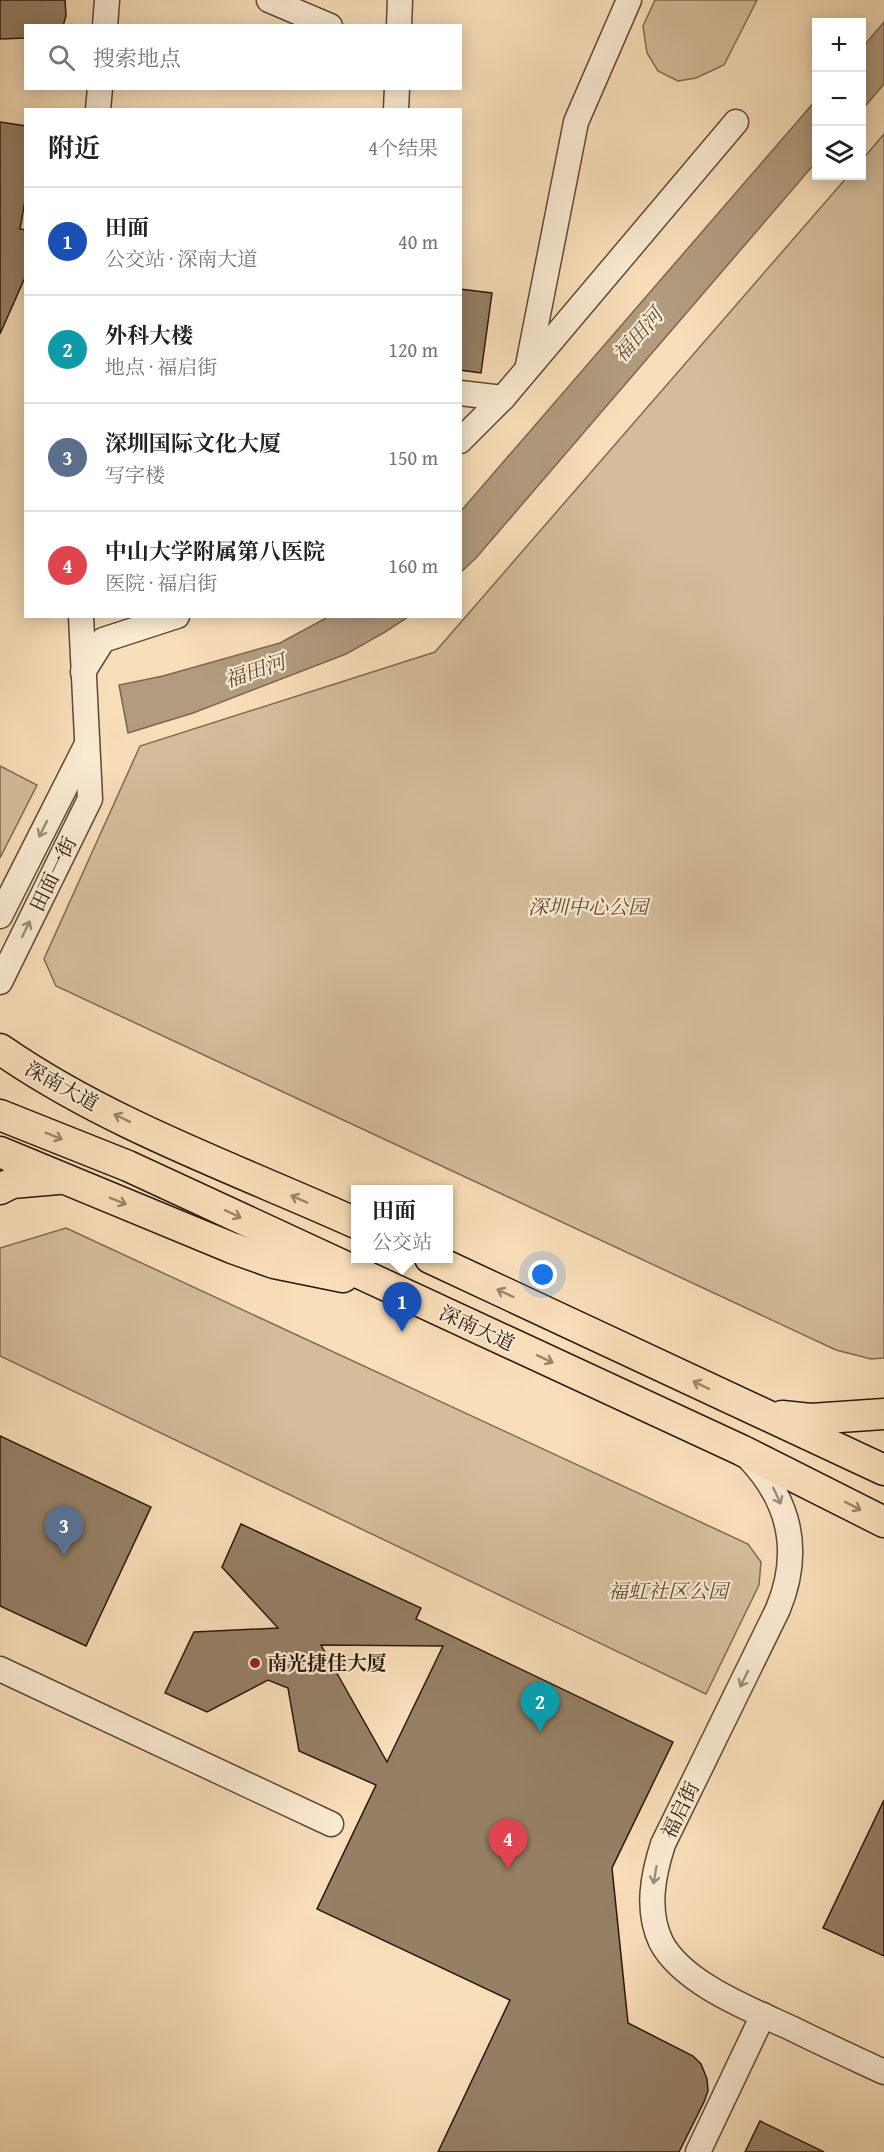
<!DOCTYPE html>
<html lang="zh">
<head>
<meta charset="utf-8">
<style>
	body { margin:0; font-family:"Gentium Book Plus","Noto Serif SC",serif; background:#f2f2f2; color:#222 }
	.controls { position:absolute; right:18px; top:18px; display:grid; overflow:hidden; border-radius:0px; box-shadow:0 3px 15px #0003 }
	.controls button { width:54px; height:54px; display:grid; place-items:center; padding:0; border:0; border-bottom:2px solid #e0e0e0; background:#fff; color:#222; font:30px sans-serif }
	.you { position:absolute; left:543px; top:1275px; width:21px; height:21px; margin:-15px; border:4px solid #fff; border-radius:50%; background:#1a73e8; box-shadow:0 0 0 9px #1a73e833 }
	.badge { display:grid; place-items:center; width:39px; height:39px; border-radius:50%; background:#7c3aed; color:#fff; font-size:20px; font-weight:700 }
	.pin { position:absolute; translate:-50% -50px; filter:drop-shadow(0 2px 3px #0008) }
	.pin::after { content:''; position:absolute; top:32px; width:21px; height:18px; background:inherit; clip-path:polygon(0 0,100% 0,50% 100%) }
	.popup { position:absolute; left:351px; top:1185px; width:102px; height:78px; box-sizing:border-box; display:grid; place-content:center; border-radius:0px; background:#fff; filter:drop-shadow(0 2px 4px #0005); font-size:20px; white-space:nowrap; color:#767676 }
	.popup b { font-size:22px; color:#222 }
	.popup::after { content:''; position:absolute; left:50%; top:100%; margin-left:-12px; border:12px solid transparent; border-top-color:#fff }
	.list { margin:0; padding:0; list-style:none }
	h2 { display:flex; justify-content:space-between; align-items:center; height:78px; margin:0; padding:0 24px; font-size:26px }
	h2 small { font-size:20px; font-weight:400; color:#767676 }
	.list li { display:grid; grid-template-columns:39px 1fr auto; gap:18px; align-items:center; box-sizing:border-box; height:108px; padding:0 24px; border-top:2px solid #e0e0e0 }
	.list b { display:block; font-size:22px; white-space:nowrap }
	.list p { margin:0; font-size:20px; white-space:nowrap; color:#767676 }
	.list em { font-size:20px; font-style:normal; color:#767676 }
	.icon { flex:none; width:33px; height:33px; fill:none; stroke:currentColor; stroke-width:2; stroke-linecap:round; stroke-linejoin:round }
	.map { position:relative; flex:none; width:884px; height:2152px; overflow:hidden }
	.search { position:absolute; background:#fff; box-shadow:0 3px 15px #0003; left:24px; top:24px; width:438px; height:66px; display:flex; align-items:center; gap:15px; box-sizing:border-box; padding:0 21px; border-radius:0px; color:#767676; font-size:22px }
	.panel { position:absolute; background:#fff; box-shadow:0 3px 15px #0003; left:24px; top:108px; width:438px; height:510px; border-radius:0px }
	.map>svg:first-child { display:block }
	.green { fill:#d5bd9b; stroke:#7f6b52; stroke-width:1.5 }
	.water { fill:#b29b7e; stroke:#7b6750; stroke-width:1.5 }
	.building { fill:#957f65; stroke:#29190a; stroke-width:1.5; fill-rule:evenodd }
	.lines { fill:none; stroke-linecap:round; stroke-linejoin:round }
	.minor-casing { stroke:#5d4a36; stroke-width:27 }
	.major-casing { stroke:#29190a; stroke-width:33 }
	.minor { stroke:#faead2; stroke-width:24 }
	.major { stroke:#f8deb9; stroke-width:30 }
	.oneway { stroke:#9c8c78 }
	.oneway2 { stroke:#9b856a }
	.poi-dot { fill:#8f2418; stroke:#faead2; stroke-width:2 }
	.labels { text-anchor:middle; stroke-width:4.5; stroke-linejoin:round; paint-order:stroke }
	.street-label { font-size:20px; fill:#29190a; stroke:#faead2 }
	.park-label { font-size:20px; font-style:italic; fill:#5d4a36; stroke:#faead2 }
	.poi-label { font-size:20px; font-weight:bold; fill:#29190a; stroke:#faead2; text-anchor:start }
	.water-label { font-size:21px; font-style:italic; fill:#604d38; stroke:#faead2 }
</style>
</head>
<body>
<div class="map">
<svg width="884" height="2152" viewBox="0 0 884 2152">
	<rect width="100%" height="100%" fill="#f8deb9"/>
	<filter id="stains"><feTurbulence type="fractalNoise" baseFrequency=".00333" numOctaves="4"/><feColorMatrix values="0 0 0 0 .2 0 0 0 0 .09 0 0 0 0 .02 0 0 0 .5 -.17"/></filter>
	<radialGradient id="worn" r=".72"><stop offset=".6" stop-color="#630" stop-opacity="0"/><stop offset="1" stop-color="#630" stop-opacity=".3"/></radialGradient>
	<g class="green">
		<path d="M655 0H757L724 65 696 78 678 81 658 71 647 53 643 26Z"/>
		<path d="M884 134V1358L871 1359 836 1350 56 986 44 959 140 746 435 652 848 176H862V160Z"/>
		<path d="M0 766 37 785 0 858Z"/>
		<path d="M66 1228 748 1544 761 1562 759 1585 706 1694 0 1356V1248Z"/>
	</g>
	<g class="water">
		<path d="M884 22V84L862 110V48Z"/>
		<path d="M816 100V162L476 558 461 572V511Z"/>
		<path d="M328 617H408L385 632 346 654 193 713 128 733 119 685 163 676 280 643Z"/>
	</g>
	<g class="building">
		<path d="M0 0H65L66 16 63 26H26V38L0 39Z"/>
		<path d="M0 122 26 126V195L20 229 26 230V275L0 334Z"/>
		<path d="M460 289 492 293 481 373 460 370Z"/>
		<path d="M0 1436 151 1507 86 1646 0 1606Z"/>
		<path d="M241 1524 421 1608 416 1619 673 1742 612 1868 628 2023 693 2056 701 2064 707 2079 708 2091 704 2102 679 2152H438L510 2000 317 1909 376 1785 299 1751 288 1688 268 1680 207 1712 165 1693 194 1632 278 1628 222 1567ZM321 1645 443 1646 387 1762Z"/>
		<path d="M884 1800V1956L823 1928Z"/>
		<path d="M760 2121 824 2152H745Z"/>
	</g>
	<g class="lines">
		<defs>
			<g id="minor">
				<path d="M269 0 330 26"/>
				<path d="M105 26 107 0"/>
				<path d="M399 26 400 0"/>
				<path d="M98 110 100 88"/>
				<path d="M396 110 397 88"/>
				<path d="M528 365 576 122 629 0"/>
				<path d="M460 393 503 398"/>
				<path d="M460 441 503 398 736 122"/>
				<path d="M83 672 103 640 177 616"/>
				<path d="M0 916 87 744"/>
				<path d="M0 982 90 799 81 616"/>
				<path d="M747 1456C790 1500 802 1551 778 1609L663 1844C653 1875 646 1910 661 1942 683 1984 752 2010 793 2029 823 2044 854 2058 884 2072"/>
				<path d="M0 1669 331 1824"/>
				<path d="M698 2152 763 2015"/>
			</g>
			<g id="major">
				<path d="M0 1049C108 1124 236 1169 356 1223"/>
				<path d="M0 1115 128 1166 741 1450 884 1522"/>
				<path d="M0 1152 232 1248 274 1263 343 1277"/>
				<path d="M0 1189 12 1183 58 1179"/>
				<path d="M430 1258 884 1470"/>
				<path d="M782 1416 811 1419 884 1414"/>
			</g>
		</defs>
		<use href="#minor" class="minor-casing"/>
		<use href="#major" class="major-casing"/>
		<use href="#minor" class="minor"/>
		<use href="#major" class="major"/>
	</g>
	<defs><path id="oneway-shaft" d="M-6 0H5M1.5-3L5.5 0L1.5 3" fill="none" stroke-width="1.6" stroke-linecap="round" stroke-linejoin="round" transform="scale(1.5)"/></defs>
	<g class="oneway">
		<use href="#oneway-shaft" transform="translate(43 829) rotate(116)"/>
		<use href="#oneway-shaft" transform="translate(26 929) rotate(-64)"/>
		<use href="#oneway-shaft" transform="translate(777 1496) rotate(65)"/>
		<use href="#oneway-shaft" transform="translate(744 1679) rotate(116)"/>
		<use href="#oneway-shaft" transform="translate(655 1875) rotate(100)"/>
	</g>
	<g class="oneway2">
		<use href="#oneway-shaft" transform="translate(122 1118) rotate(-154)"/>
		<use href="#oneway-shaft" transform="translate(54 1136) rotate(22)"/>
		<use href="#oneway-shaft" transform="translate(299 1199) rotate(-156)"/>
		<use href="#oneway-shaft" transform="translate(118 1201) rotate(22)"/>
		<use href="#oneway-shaft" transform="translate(233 1214) rotate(25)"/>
		<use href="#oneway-shaft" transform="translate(505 1293) rotate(-155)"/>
		<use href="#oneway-shaft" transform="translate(545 1359) rotate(25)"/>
		<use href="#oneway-shaft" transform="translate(701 1385) rotate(-155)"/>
		<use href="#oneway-shaft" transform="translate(853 1506) rotate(27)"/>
	</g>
	<circle class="poi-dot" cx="255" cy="1663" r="6"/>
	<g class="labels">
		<g class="street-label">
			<text transform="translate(53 874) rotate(-64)" y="7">田面一街</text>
			<text transform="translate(62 1086) rotate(29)" y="7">深南大道</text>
			<text transform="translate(477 1328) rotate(25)" y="7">深南大道</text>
			<text transform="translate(680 1810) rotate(-64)" y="7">福启街</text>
		</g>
		<g class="park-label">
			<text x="588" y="914">深圳中心公园</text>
			<text x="668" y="1598">福虹社区公园</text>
		</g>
		<g class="poi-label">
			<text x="267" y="1670">南光捷佳大厦</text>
		</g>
		<g class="water-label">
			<text transform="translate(638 335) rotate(-49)" y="7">福田河</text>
			<text transform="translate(255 671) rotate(-19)" y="7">福田河</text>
		</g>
	</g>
	<rect width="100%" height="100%" filter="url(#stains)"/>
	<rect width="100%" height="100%" fill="url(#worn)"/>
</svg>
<div class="controls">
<button>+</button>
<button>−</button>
<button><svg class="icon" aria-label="layers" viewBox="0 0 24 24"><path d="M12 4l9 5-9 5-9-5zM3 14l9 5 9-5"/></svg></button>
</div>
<div class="you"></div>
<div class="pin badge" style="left:402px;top:1332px;background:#1a4fb4">1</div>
<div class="popup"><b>田面</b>公交站</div>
<div class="pin badge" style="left:540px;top:1732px;background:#0f9aa8">2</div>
<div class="pin badge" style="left:64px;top:1556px;background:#5c6f8a">3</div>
<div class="pin badge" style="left:508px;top:1869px;background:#e0444e">4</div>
<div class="search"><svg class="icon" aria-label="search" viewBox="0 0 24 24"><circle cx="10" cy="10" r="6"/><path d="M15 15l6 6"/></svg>搜索地点</div>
<section class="panel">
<h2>附近<small>4个结果</small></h2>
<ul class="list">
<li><span class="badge" style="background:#1a4fb4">1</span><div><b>田面</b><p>公交站 · 深南大道</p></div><em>40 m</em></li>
<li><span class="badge" style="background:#0f9aa8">2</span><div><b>外科大楼</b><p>地点 · 福启街</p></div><em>120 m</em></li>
<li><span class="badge" style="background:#5c6f8a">3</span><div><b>深圳国际文化大厦</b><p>写字楼</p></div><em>150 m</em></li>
<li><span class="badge" style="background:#e0444e">4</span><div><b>中山大学附属第八医院</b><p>医院 · 福启街</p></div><em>160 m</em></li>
</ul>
</section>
</div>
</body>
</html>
